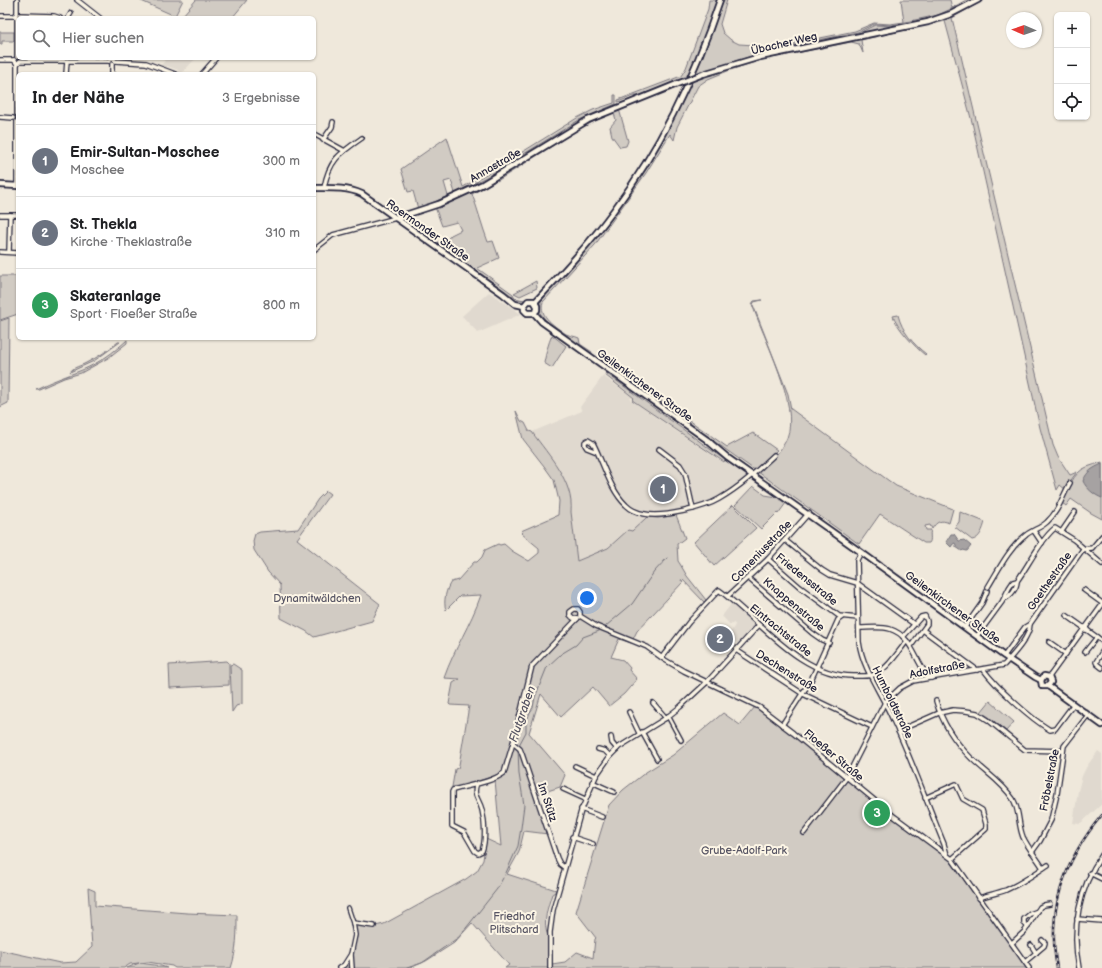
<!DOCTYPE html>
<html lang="de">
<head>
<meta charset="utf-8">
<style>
	body { margin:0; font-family:"Balsamiq Sans",sans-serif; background:#f2f2f2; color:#202124 }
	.controls { position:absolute; right:12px; top:12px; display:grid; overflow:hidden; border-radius:6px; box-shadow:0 1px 3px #0004 }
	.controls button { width:36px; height:36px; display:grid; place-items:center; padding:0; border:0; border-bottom:1px solid #e0e0e0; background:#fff; color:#202124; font:20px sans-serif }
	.compass { position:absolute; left:1006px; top:12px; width:36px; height:36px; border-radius:50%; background:#fff; box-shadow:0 1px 3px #0004; rotate:272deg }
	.you { position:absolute; left:587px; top:598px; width:14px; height:14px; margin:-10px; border:3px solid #fff; border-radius:50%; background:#1a73e8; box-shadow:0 0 0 6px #1a73e833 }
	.badge { display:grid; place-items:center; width:26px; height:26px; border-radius:50%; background:#1f6fb2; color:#fff; font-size:13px; font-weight:700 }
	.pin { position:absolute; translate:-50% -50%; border:2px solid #fff; box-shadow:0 1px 4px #0006 }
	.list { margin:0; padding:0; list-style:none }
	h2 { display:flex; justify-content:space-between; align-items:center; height:52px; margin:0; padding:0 16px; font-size:17px }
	h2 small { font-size:13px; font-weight:400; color:#757577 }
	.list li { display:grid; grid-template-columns:26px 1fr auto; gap:12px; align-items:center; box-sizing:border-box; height:72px; padding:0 16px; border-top:1px solid #e0e0e0 }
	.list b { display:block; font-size:15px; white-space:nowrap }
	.list p { margin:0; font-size:13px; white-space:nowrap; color:#757577 }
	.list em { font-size:13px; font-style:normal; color:#757577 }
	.icon { flex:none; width:22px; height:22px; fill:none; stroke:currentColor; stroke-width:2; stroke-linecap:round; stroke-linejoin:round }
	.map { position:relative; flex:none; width:1102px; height:968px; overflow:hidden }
	.search { position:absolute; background:#fff; box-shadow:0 1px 3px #0004; left:16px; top:16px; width:300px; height:44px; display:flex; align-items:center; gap:10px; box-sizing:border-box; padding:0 14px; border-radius:6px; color:#757577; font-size:15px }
	.panel { position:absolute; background:#fff; box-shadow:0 1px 3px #0004; left:16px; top:72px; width:300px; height:268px; border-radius:6px }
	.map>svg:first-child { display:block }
	.built { fill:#e0d9cf }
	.green { fill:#d1cbc3; stroke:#7a767f }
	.water { fill:#a6a2a2; stroke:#716f79 }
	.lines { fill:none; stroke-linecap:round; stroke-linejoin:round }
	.stream { stroke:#716f79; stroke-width:1 }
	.minor-casing { stroke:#22223b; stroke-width:6 }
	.major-casing { stroke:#22223b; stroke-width:8 }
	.minor { stroke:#fcf5e5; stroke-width:3.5 }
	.major { stroke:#fcf5e5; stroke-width:4.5 }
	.rail-casing { stroke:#22223b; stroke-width:2.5 }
	.rail { stroke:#fcf5e5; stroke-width:1; stroke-dasharray:3; stroke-linecap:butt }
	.major-bridge-casing { stroke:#22223b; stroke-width:8; stroke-linecap:butt }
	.major-bridge { stroke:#fcf5e5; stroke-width:4.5 }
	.labels { text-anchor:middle; stroke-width:4; stroke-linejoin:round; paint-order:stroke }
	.street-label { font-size:11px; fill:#22223b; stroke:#fcf5e5 }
	.park-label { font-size:11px; fill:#575564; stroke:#fcf5e5 }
	.water-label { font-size:12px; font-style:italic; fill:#575564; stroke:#fcf5e5 }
</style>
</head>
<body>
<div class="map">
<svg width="1102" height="968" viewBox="0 0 1102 968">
	<rect width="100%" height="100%" fill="#efe8db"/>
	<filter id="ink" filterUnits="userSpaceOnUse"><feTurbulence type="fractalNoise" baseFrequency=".025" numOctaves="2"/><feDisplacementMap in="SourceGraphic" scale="8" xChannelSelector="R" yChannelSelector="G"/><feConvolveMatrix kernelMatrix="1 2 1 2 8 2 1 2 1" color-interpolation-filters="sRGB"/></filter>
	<g filter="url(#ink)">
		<g class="built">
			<path d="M161 58H196L181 74 177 73 178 70 167 66 166 68 161 65 165 61Z"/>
			<path d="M489 292 521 314 478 333 462 316Z"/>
			<path d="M603 376 632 397 630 399 673 429 724 463 726 460 753 480 713 506 676 515 657 518 633 531H627L608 548 577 561 571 512 572 505 560 471 532 432 582 411 580 407Z"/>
			<path d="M732 603 753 622 754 624 738 644 729 635 735 625 734 623 730 625 722 616Z"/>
			<path d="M1098 751 1102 754V804L1082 822 1079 824 1073 823 1078 791 1082 776 1087 766Z"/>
		</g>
		<g class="green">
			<path d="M139 0H183L175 16Z"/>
			<path d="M196 0H247L232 18H184L182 16Z"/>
			<path d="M709 0H727L720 24 723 33 731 40 739 44 755 45 758 54 695 74 696 71 692 72 690 76 638 96H633L618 102V100L681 76 686 68 708 9Z"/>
			<path d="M901 0H950L952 8 966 0H970L938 15 892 25 874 24 858 32 795 45 761 53 760 50 855 31 874 23 890 24 904 22Z"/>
			<path d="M972 0H975L962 7 929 20 762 54 776 50 859 33 875 25 893 26 929 19 954 10Z"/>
			<path d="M981 0H984L952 18 1053 445 1058 457 1070 475 1077 472 1068 484 1066 490 1060 485 1057 490 1040 428 972 122 945 21 861 40 863 53 859 44 851 42 772 58H768L766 57 940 21 968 8Z"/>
			<path d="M0 32H14V41H2V44H0Z"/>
			<path d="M757 59 759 60V61L730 70 708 79 698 86 677 127 674 140 670 134 646 173 595 245 543 302C538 316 556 327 566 334 570 336 575 336 579 338L580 344 592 352 591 354 548 323 540 313 541 301C579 257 617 213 648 164 665 137 679 109 692 81L718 71Z"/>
			<path d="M614 95H616V104L579 120 490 175 455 193 451 180 444 182 448 196 418 209 413 191 408 192 401 169 447 137 463 187 495 169 577 118 593 110 614 103Z"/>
			<path d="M619 109 628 141 626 146 620 147 612 136 610 127 616 120 614 113 607 115 579 129 581 124 614 111 615 113Z"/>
			<path d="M575 128 574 131 568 136 497 181 499 176Z"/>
			<path d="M493 180H494V182L472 194C478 210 482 226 488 242L493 241 499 258 477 268 513 294 515 298 524 300H519L515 298 436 242 444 243 451 235 461 230 457 222 442 226 435 207Z"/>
			<path d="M0 276H18V314L0 320Z"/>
			<path d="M536 281 537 288 520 296 514 293Z"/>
			<path d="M762 300 754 302 753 305 788 394 791 409 896 486 953 509 949 523C941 519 936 522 932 529L930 525 925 526 926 530H931C929 534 932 540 929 543H924L880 514 859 544 758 472C770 462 781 452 787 438 800 405 763 337 752 304L754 301Z"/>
			<path d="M898 315C902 331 913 344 926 354L925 355C916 348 897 328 893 316Z"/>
			<path d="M9 318 8 403 0 407V321Z"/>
			<path d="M552 335 566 346 552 368 544 363C546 353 548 344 552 335Z"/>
			<path d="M127 340V343L108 358 81 373 64 378 39 389H36C51 381 67 376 82 370 99 363 114 352 127 340Z"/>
			<path d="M118 342H120L94 361 70 372C73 367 81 366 86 363 98 357 109 350 118 342Z"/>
			<path d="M600 357 727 447 753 433 777 450 756 471 598 359Z"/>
			<path d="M606 373 725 460 724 462 632 400 634 398 605 375Z"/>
			<path d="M516 411 521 421 525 423 529 431 532 432C549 456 574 482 571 512L577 561 608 548 628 530 632 531 647 517 658 518 676 515 685 538 677 544 678 561 680 564 687 576 706 600 704 602 682 579 681 581 683 582 637 631 631 643 619 639 611 657 623 660 630 668 629 670 637 679 624 694 609 706 593 687 561 717 541 694 529 733 565 775 560 787 535 795 548 834 524 831 519 852 507 874 556 890 555 892 552 894C548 906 542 923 548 936V968H505L509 965 472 923 454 943 426 961 410 968H341L346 963 352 944 355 943 357 937 354 923 371 927 384 924 466 879 477 871 483 860 486 839 501 846 495 780 497 779V775L453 789V787H452L455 769 458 768 459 765 469 706 450 705 449 704 453 683 460 679 444 678C454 649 471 624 481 595L460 596 446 610C443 602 446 589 451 582L458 580 474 562H477L482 557 485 550 498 544 500 545 504 544 512 551 529 561 539 553V548L522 534 523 533 521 531 558 515 559 501 554 480 544 466 523 439Z"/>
			<path d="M1102 462V519L1091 513 1071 499 1066 506 1062 503C1067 491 1073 472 1087 467 1092 465 1097 464 1102 462Z"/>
			<path d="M753 486 765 495 777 497 786 503 778 514 777 513 761 529 735 505Z"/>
			<path d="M326 491 330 494 297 539 380 604 372 621 314 637 306 631 281 618 280 585 268 572 254 550 253 541 255 534 260 532 298 529 318 499Z"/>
			<path d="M733 505 756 528 714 566 694 542Z"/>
			<path d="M960 512 985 522C983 529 980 539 972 540L955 527 959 522Z"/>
			<path d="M227 661 229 663V685L170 688 169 665Z"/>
			<path d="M233 664 242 670V704L236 706 232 712 230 665Z"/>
			<path d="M990 701 1014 722 1006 731 989 717 981 712Z"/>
			<path d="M755 707 759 708 779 723 844 778 948 858 1027 968H552V964L565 962 577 952 593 958 595 939 596 938 576 912 609 805 623 790 646 772 673 755 723 713 740 725Z"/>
			<path d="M88 888 95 891V906L187 913 237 915C237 933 237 950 231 968H175L172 966 148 962 140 963 161 966 167 968H127L139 963 130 964 124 968H0V950L60 963 76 962 92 947Z"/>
		</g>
		<g class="water">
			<path d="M1102 464V498C1094 495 1086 488 1083 481 1087 471 1093 468 1102 464Z"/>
			<path d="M951 534H954L959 541 964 540 971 546 967 551 963 550 962 551 956 547V545L955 543 953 544 951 547 946 542Z"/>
		</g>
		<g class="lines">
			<g class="stream">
				<path d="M606 626 632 604 654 572 667 558"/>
				<path d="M519 745 526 732V723L530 712 533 708 535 697 547 667 561 654 576 645 583 637 599 631"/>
				<path d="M505 875 518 846 521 828 524 805 519 774 518 748"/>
				<path d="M407 968 422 963 459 937 497 889 503 878"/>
			</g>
			<defs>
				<g id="minor">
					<path d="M17 0V13L15 16 18 18"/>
					<path d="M77 0 100 18"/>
					<path d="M20 15 54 16 60 18"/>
					<path d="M0 16H15"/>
					<path d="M68 18 71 13"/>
					<path d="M17 57V18"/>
					<path d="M0 60H14"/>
					<path d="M14 60 17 64 20 61H109"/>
					<path d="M109 61 113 58 115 61 146 63 175 74"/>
					<path d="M66 74 67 61"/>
					<path d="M112 74V64"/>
					<path d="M202 74 216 58"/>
					<path d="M17 114V64"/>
					<path d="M0 117 13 118"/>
					<path d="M314 134 343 150"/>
					<path d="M323 140 332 127 333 122"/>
					<path d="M17 186V121"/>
					<path d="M324 188C329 160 340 153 362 138"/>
					<path d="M0 215H18"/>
					<path d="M314 250 333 235 396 218"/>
					<path d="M0 252 18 253"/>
					<path d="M9 252 10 215"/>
					<path d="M659 449 680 465 685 473 693 509"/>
					<path d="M597 452 587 448 585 445V442L588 440 593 443C603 462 610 490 626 505 631 510 638 513 645 514 662 518 704 508 719 499 740 487 757 471 774 455"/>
					<path d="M1034 531 1042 543"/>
					<path d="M1062 531 1075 512"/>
					<path d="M785 540 822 570 830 575 857 583 914 624"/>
					<path d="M1083 549 1092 548 1102 536"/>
					<path d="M861 552 857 560 859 642C863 670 882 694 893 720 912 760 927 803 944 844L947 855"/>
					<path d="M768 559 800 587 839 616 858 618"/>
					<path d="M748 578 812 633 822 640 829 643"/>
					<path d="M988 587C999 569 1009 548 1026 535 1032 530 1041 528 1047 522 1059 511 1062 497 1070 483"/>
					<path d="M1084 590 1102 603"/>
					<path d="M728 596 768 559 809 513"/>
					<path d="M1004 599C1011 596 1017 588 1017 581 1028 566 1041 539 1055 528L1074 540 1102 564"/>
					<path d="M1066 615 1083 627"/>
					<path d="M577 619 573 618 570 615V612L574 609H578L580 612V616L596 626 647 647 665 660 684 671 759 707 793 733 895 817 952 859 1029 968"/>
					<path d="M965 627 982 603 987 591"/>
					<path d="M1086 627 1102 605"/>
					<path d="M859 628C868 628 881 626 890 629 909 635 913 653 923 669 925 672 928 675 931 678"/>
					<path d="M923 630 977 670"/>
					<path d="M1087 630 1102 641"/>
					<path d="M977 636 1002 602 1009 588 1013 582 1017 581"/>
					<path d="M903 637 921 617 925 616 927 621V624L911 646"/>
					<path d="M1049 642 1066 654"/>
					<path d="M736 650 803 694 872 727"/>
					<path d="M1085 652 1097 637"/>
					<path d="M1102 652 1096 662 1097 664 1102 668"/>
					<path d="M1004 656 1025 627 1030 624 1083 549"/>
					<path d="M662 657 689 622 719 590C760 620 800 677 855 676 862 676 869 677 876 674 889 667 898 652 907 641"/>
					<path d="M983 669C997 688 1030 718 1050 730L1055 729 1073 705"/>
					<path d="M1049 677 1083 630V627H1086L1087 630H1083"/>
					<path d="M936 701C942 722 955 742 971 758 985 772 1002 782 1013 799 1020 811 1018 825 1023 837 1028 848 1037 858 1043 868"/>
					<path d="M653 703 666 718"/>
					<path d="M629 712 639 733"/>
					<path d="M668 716 681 740"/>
					<path d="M782 725 811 680 838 620 842 617"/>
					<path d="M898 731 939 713 953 710 966 711 977 713 988 720 1025 750 1063 751"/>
					<path d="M642 732 657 759"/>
					<path d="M611 737 612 743 617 749"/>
					<path d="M513 743 520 749 522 754 557 858 560 864 564 867"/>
					<path d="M598 749 605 751 610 756"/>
					<path d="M575 766 596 776"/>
					<path d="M592 782 614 792"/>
					<path d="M477 783C472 796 479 798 482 810 485 822 486 840 482 851L478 853 475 851 464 832 452 826V792L453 790C470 785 490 783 504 773L513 743 532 666 578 618"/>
					<path d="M563 789 585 799"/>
					<path d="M925 798 956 784 963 799 982 810 986 824V829L952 859"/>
					<path d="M581 809 602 817"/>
					<path d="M804 833 847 777 885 702 900 688 913 681 1004 665C1013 655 1030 637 1030 624"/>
					<path d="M572 837 593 844"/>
					<path d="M1032 852 1040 841 1051 820 1057 794 1064 746 1088 715"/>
					<path d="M1090 873 1102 879"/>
					<path d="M979 898C988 895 998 893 1006 890 1022 883 1034 874 1048 865"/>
					<path d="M348 908 353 923 355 935 351 954 352 968"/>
					<path d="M1077 919 1102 921"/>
					<path d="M353 923 374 926"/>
					<path d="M1028 927 1024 923V919L1030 914 1038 911"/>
					<path d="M1012 943 1025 931 1040 907 1044 905 1050 904"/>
					<path d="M1031 945 1036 953"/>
					<path d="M1025 962 1044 946 1045 943 1042 940"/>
					<path d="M339 968 344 965 351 954"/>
					<path d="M550 968V932L553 910 581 811 596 776 610 756 619 747 666 718 680 707 706 683 759 625"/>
					<path d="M1079 968C1071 929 1079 888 1102 855"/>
				</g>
				<g id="major">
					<path d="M703 74 760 57 928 22 951 14 978 0"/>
					<path d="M0 185 18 186"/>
					<path d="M314 188C330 188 347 187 362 194L503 294 515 304 524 306"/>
					<path d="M396 218 439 204 483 184 588 120 677 84"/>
					<path d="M535 302C563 272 590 243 614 210 662 146 695 75 720 0"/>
					<path d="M524 306 528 301H534L537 306V310L534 313"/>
					<path d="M524 306V310L527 313H534"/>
					<path d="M534 313 542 322 710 442"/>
					<path d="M708 441 728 458 865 555 1004 656 1035 677 1041 680"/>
					<path d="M1041 680 1044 676 1049 677 1051 682 1048 686"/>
					<path d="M1041 680 1042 686H1048"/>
					<path d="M1048 686 1102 725"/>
				</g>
			</defs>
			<use href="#minor" class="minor-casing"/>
			<use href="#major" class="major-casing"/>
			<use href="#minor" class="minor"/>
			<use href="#major" class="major"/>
			<defs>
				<path id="rail" d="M1057 968C1046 910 1065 859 1102 815"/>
			</defs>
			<use href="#rail" class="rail-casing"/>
			<use href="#rail" class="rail"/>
			<defs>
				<path id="major-bridge" d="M677 84 703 74"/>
			</defs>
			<use href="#major-bridge" class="major-bridge-casing"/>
			<use href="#major-bridge" class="major-bridge"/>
		</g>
	</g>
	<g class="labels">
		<g class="street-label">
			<text transform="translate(784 43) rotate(-13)" y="4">Übacher Weg</text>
			<text transform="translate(495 165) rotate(-30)" y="4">Annastraße</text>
			<text transform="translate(428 230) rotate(35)" y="4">Roermonder Straße</text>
			<text transform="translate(645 385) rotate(36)" y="4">Geilenkirchener Straße</text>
			<text transform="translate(761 551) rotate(-46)" y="4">Comeniusstraße</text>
			<text transform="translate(807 579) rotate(39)" y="4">Friedensstraße</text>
			<text transform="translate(1049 581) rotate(-55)" y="4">Goethestraße</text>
			<text transform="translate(794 604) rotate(40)" y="4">Knappenstraße</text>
			<text transform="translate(953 607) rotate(36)" y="4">Geilenkirchener Straße</text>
			<text transform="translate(781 630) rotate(39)" y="4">Eintrachtstraße</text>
			<text transform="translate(937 669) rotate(-11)" y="4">Adolfstraße</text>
			<text transform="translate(787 671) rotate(32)" y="4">Dechenstraße</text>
			<text transform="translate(893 702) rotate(64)" y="4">Humboldtstraße</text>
			<text transform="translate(834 755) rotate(40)" y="4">Floeßer Straße</text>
			<text transform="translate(1049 780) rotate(-79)" y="4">Fröbelstraße</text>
			<text transform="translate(548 802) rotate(72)" y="4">Im Stütz</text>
		</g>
		<g class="park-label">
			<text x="317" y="602">Dynamitwäldchen</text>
			<text x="744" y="854">Grube-Adolf-Park</text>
			<text x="514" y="920">Friedhof<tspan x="514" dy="13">Plitschard</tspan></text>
		</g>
		<g class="water-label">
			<text transform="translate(522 714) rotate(-71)" y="4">Flutgraben</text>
		</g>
	</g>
</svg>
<div class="controls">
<button>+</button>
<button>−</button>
<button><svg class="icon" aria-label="locate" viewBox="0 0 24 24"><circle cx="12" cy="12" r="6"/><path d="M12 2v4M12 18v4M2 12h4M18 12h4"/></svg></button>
</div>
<svg class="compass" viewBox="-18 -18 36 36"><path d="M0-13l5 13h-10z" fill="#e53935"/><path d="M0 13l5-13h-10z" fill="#757577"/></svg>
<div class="you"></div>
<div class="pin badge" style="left:663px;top:489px;background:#6b7280">1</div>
<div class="pin badge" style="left:720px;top:639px;background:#6b7280">2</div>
<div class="pin badge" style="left:877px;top:813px;background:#2e9e5b">3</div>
<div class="search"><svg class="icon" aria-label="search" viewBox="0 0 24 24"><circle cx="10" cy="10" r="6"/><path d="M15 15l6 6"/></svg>Hier suchen</div>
<section class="panel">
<h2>In der Nähe<small>3 Ergebnisse</small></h2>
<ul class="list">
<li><span class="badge" style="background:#6b7280">1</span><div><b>Emir-Sultan-Moschee</b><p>Moschee</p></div><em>300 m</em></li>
<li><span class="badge" style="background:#6b7280">2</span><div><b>St. Thekla</b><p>Kirche · Theklastraße</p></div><em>310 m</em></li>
<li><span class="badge" style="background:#2e9e5b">3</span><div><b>Skateranlage</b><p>Sport · Floeßer Straße</p></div><em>800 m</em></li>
</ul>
</section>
</div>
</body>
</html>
